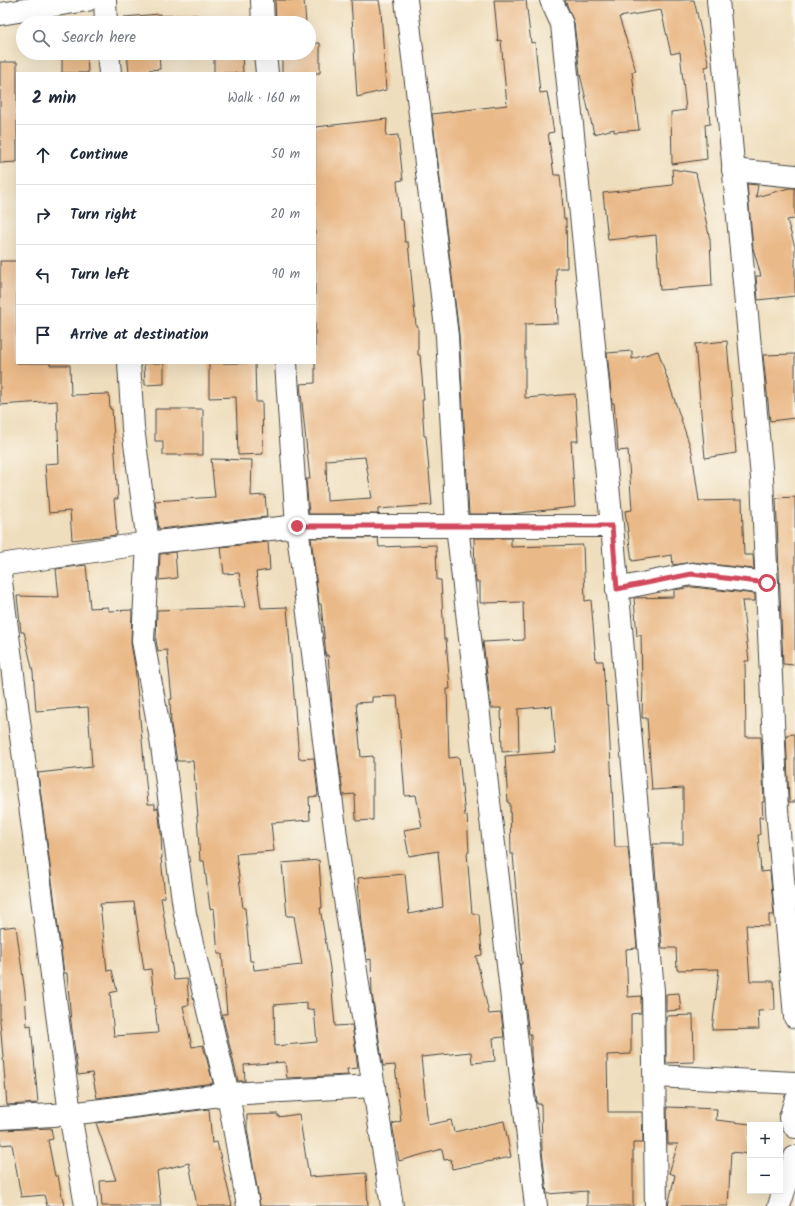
<!DOCTYPE html>
<html lang="en">
<head>
<meta charset="utf-8">
<style>
	body { margin:0; font-family:Kalam,sans-serif; background:#f2f2f3; color:#1f2937 }
	.controls { position:absolute; right:12px; bottom:12px; display:grid; overflow:hidden; border-radius:0px; box-shadow:0 4px 16px #0002 }
	.controls button { width:36px; height:36px; display:grid; place-items:center; padding:0; border:0; border-bottom:1px solid #e0e1e3; background:#fff; color:#1f2937; font:20px sans-serif }
	.stop { position:absolute; width:12px; height:12px; margin:-9px; border:3px solid #d1495b; border-radius:50%; background:#fff }
	.stop.end { background:#d1495b; border-color:#fff; box-shadow:0 1px 4px #0008 }
	.list { margin:0; padding:0; list-style:none }
	h2 { display:flex; justify-content:space-between; align-items:center; height:52px; margin:0; padding:0 16px; font-size:17px }
	h2 small { font-size:13px; font-weight:400; color:#747a83 }
	.list li { display:grid; grid-template-columns:26px 1fr auto; gap:12px; align-items:center; box-sizing:border-box; height:60px; padding:0 16px; border-top:1px solid #e0e1e3 }
	.list b { display:block; font-size:15px; white-space:nowrap }
	.list em { font-size:13px; font-style:normal; color:#747a83 }
	.icon { flex:none; width:22px; height:22px; fill:none; stroke:currentColor; stroke-width:2; stroke-linecap:round; stroke-linejoin:round }
	.map { position:relative; flex:none; width:795px; height:1206px; overflow:hidden }
	.search { position:absolute; background:#fff; box-shadow:0 4px 16px #0002; left:16px; top:16px; width:300px; height:44px; display:flex; align-items:center; gap:10px; box-sizing:border-box; padding:0 14px; border-radius:22px; color:#747a83; font-size:15px }
	.panel { position:absolute; background:#fff; box-shadow:0 4px 16px #0002; left:16px; top:72px; width:300px; height:292px; border-radius:0px }
	.map>svg:first-child { display:block }
	.building { fill:#eab988; fill-rule:evenodd }
	.lines { fill:none; stroke-linecap:round; stroke-linejoin:round }
	.minor-casing { stroke:#484641; stroke-width:24 }
	.minor { stroke:#fff; stroke-width:22 }
	.route { stroke:#d1495b; stroke-width:5 }
</style>
</head>
<body>
<div class="map">
<svg width="795" height="1206" viewBox="0 0 795 1206">
	<rect width="100%" height="100%" fill="#fbf7ec"/>
	<filter id="ink" filterUnits="userSpaceOnUse"><feTurbulence type="fractalNoise" baseFrequency=".025" numOctaves="2"/><feDisplacementMap in="SourceGraphic" scale="8" xChannelSelector="R" yChannelSelector="G"/><feConvolveMatrix kernelMatrix="1 2 1 2 8 2 1 2 1" color-interpolation-filters="sRGB"/></filter>
	<filter id="wash" filterUnits="userSpaceOnUse"><feTurbulence type="fractalNoise" baseFrequency=".012" numOctaves="4" result="noise"/><feDisplacementMap in="SourceGraphic" scale="16" xChannelSelector="R" yChannelSelector="G"/><feGaussianBlur stdDeviation="0.9" result="paint"/><feColorMatrix in="noise" values="0 0 0 0 0 0 0 0 0 0 0 0 0 0 0 0 0 1.4 0 .05"/><feComposite in="paint" operator="in"/></filter>
	<g filter="url(#wash)">
		<rect width="100%" height="100%" fill="#efdebd"/>
		<g id="blocks">
			<g class="building">
				<path d="M275 0H304L306 23H276Z"/>
				<path d="M351 0H379L381 11 386 90 357 97Z"/>
				<path d="M494 0H526L531 43 535 42 540 93 547 92 554 132 548 133 554 175H560L564 219H566L567 268H556L558 323 525 324V398L575 394 578 441H571L575 507 510 514H469L459 334 432 114 507 105 501 40 498 41Z"/>
				<path d="M565 0H694L709 66 705 67 710 124 705 125 707 159 672 164 671 112 686 110 680 52 671 54 661 10 619 17 636 71 632 72 639 130 614 132V129L594 134 580 74 574 23Z"/>
				<path d="M160 14V16L198 15V23H124V17Z"/>
				<path d="M309 43H320V73H282V53H309Z"/>
				<path d="M62 53H87L88 73H62Z"/>
				<path d="M127 53H159L160 69 149 70 150 73H129Z"/>
				<path d="M214 53H242L243 73H214Z"/>
				<path d="M0 62H17V162L0 163Z"/>
				<path d="M387 119 386 136 398 135 403 180 397 181 400 220H403L405 242H408L416 326H418V355H420L424 400H422L424 436H426L432 505 378 509V514H309L306 479H310L300 384 315 383V127ZM365 457 372 498 327 501 326 460Z"/>
				<path d="M672 169 696 173 710 240 712 286 660 290 656 235 608 240 603 193 673 185Z"/>
				<path d="M747 184 758 185 756 197 789 188H795V219L787 220 795 247V296L758 300 756 276H761L753 248Z"/>
				<path d="M0 261H17V363H50V365H70L71 395 109 394 110 409H112L118 499H114L117 535 72 540 70 511 49 513 45 464 59 463 57 401 0 405Z"/>
				<path d="M727 341 736 453 705 458 695 344Z"/>
				<path d="M632 351V359L658 351 692 452 699 501 742 500 744 555H753L754 569 692 562 673 565 672 555 632 561 625 511 632 510 628 450 618 451 614 403H612L607 353Z"/>
				<path d="M795 354V418L770 421 763 355Z"/>
				<path d="M144 363H164V384L145 385Z"/>
				<path d="M209 363H255L256 402H262L263 454 238 455 236 397 209 398Z"/>
				<path d="M155 409H203V455H163V441H155Z"/>
				<path d="M211 459 252 460 251 496 265 495 267 517 159 529 155 501 215 497Z"/>
				<path d="M795 497V665L783 664 776 498Z"/>
				<path d="M311 538H378L379 547 436 545 437 580H441L444 639H446L450 689H447L449 758 459 757 465 816 467 815 469 852 467 853 472 914H479L482 955 476 956 489 1014 501 1013 504 1037 493 1038 495 1061 472 1063 471 1052 421 1057 428 1125 451 1120 454 1132 504 1121 511 1157 452 1169 451 1159 444 1160 442 1149 399 1161 392 1124 401 1121 395 1065 383 1066 372 993 371 959 367 960 361 924 358 878 405 874 409 914 443 907 438 851 409 856 404 830 422 827 416 795 405 796 397 696 372 697V702L356 703 361 757 373 756V820L356 821 355 794 343 795 332 706 328 655 326 656 321 604H319Z"/>
				<path d="M474 538H511V547L583 545 585 601 591 600 596 661H603L606 705H608L615 847H628L637 948 626 949 628 997 641 996V1013L631 1014V1054L607 1055 608 1112H642L643 1143H633V1206H587V1191L547 1194 542 1151 541 1104H537L531 1056V1034H529L520 964H522L513 854H511L510 803H508L505 756 556 752 552 706 518 709 519 751 502 752 501 708H491L483 642 524 640 523 602 480 603V582H476L475 571Z"/>
				<path d="M268 542 270 570 256 572 261 608 287 607 299 759 314 758 318 796 309 797 310 820 271 823 274 851 236 854 243 908H245L250 961H253L254 970 302 965 294 916H287L282 863 319 860 322 908H320L330 968 335 1026 352 1025 358 1068 347 1069 348 1075 287 1078 285 1062 244 1065 245 1081H238L222 1014H227L222 954H218L214 908 210 909 204 861H200L197 816H198L193 761H177L171 725 170 699H172L167 650 158 651 156 640 157 610 245 607 239 573 224 574 221 547ZM307 1002V1010L314 1009 317 1042 275 1046 274 1005Z"/>
				<path d="M175 552 177 578 159 580 160 554Z"/>
				<path d="M86 565 90 608 108 607 109 611 132 610 131 643 135 666 148 804H155V809L158 808 161 833 162 858H161L165 897 161 898 174 980 187 979 189 1005 183 1006 192 1047 203 1045 213 1083 97 1098 92 1073 78 1075 71 1022 67 973H64L38 773 92 767 88 707 36 711 33 672 24 632H21L17 596 59 597 56 569ZM134 902 144 970 151 969 158 1033 114 1036 110 993 117 991 112 970 107 971 100 904Z"/>
				<path d="M692 587 755 594V601H742L749 661H745L746 737H761L764 802H762L763 817H759L760 835H758L761 872 770 871 774 915H769V926L746 925 750 981H774L775 1010 758 1011 759 1029 712 1030 719 969 677 970 676 948H662L653 844H683V788L652 790 647 718H642L643 683H642L641 635 637 636 634 598 674 597V590Z"/>
				<path d="M795 734V802H789L786 735Z"/>
				<path d="M16 926 25 993 27 1026 31 1025 38 1103 7 1105 0 1021V928Z"/>
				<path d="M679 993 681 1010 666 1011V994Z"/>
				<path d="M693 1015 694 1062 666 1063V1016Z"/>
				<path d="M667 1107 717 1109 716 1120 750 1124V1154L731 1152 728 1206H668L675 1175 669 1173 678 1144H668Z"/>
				<path d="M209 1109 212 1143 217 1142 232 1206H197L189 1163 157 1171 161 1206H102L100 1181 116 1180 96 1123Z"/>
				<path d="M278 1114V1117L299 1114 309 1177 366 1173 368 1206H260L247 1129V1115Z"/>
				<path d="M51 1128 53 1139 48 1140 55 1176H58L64 1206H47L44 1195 21 1197 12 1144 0 1145V1130Z"/>
			</g>
		</g>
	</g>
	<g filter="url(#ink)">
		<use href="#blocks" fill-opacity="0" stroke="#484641" stroke-width="1"/>
		<g class="lines">
			<defs>
				<g id="minor">
					<path d="M105 0 106 23"/>
					<path d="M262 0 263 23"/>
					<path d="M406 0 447 336 457 526 536 1206"/>
					<path d="M551 0 562 24 612 526 653 991 656 1206"/>
					<path d="M718 0 762 478 777 810 795 1017"/>
					<path d="M0 14 87 0"/>
					<path d="M108 53 110 73"/>
					<path d="M265 53 267 73"/>
					<path d="M733 170 795 176"/>
					<path d="M129 363 133 428 148 543 143 641 161 739 185 914 228 1094 248 1206"/>
					<path d="M286 363 297 526 339 860 392 1206"/>
					<path d="M0 565 148 543 297 526H612"/>
					<path d="M0 574 70 1114 86 1206"/>
					<path d="M617 589 691 574 767 583"/>
					<path d="M655 1076 795 1083"/>
					<path d="M795 1102 790 1118 795 1127"/>
					<path d="M0 1118 70 1114 228 1094 374 1086"/>
					<path d="M779 1206 795 1157"/>
				</g>
			</defs>
			<use href="#minor" class="minor-casing"/>
			<use href="#minor" class="minor"/>
		</g>
	</g>
	<g class="lines" filter="url(#ink)">
		<path class="route" d="M297 526H612L617 589 691 574 767 583"/>
	</g>
</svg>
<div class="controls">
<button>+</button>
<button>−</button>
</div>
<div class="stop" style="left:767px;top:583px"></div>
<div class="stop end" style="left:297px;top:526px"></div>
<div class="search"><svg class="icon" aria-label="search" viewBox="0 0 24 24"><circle cx="10" cy="10" r="6"/><path d="M15 15l6 6"/></svg>Search here</div>
<section class="panel">
<h2>2 min<small>Walk · 160 m</small></h2>
<ul class="list">
<li><svg class="icon" aria-label="ahead" viewBox="0 0 24 24"><path d="M12 20V5M6 11l6-6 6 6"/></svg><div><b>Continue</b></div><em>50 m</em></li>
<li><svg class="icon" aria-label="right" viewBox="0 0 24 24"><path d="M7 20v-9h11M14 6l5 5-5 5"/></svg><div><b>Turn right</b></div><em>20 m</em></li>
<li><svg class="icon" aria-label="left" viewBox="0 0 24 24"><path d="M17 20v-9H6M10 6l-5 5 5 5"/></svg><div><b>Turn left</b></div><em>90 m</em></li>
<li><svg class="icon" aria-label="arrive" viewBox="0 0 24 24"><path d="M6 21V4h12l-3 4 3 4H6"/></svg><div><b>Arrive at destination</b></div></li>
</ul>
</section>
</div>
</body>
</html>
